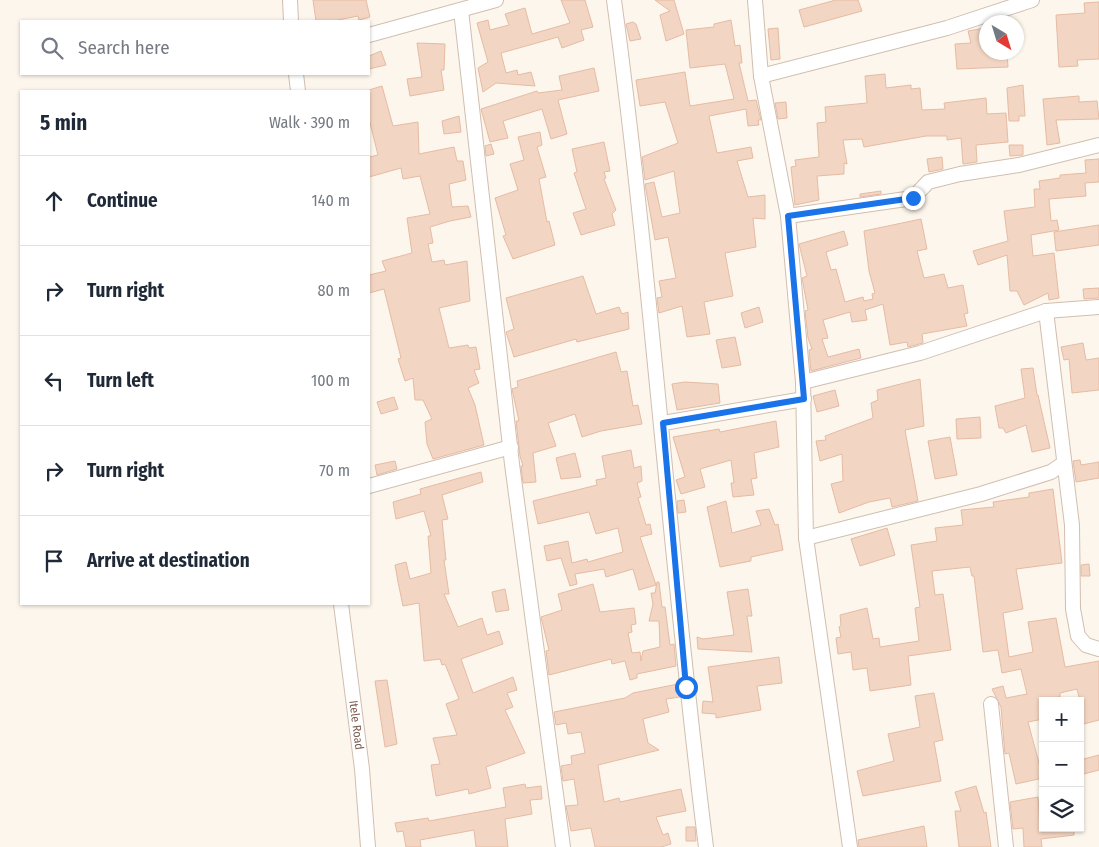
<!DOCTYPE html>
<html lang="en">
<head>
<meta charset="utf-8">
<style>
	body { margin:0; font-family:"Fira Sans Condensed",sans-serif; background:#f6f6f7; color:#1f2937 }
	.controls { position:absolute; right:15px; bottom:15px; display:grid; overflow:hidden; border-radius:0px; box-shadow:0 1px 4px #0004 }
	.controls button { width:45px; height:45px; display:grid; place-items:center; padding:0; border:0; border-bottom:1px solid #e0e1e3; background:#fff; color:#1f2937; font:25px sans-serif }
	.compass { position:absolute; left:979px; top:15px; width:45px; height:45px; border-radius:50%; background:#fff; box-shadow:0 1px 4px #0004; rotate:142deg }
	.stop { position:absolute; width:15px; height:15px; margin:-11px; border:4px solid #1a73e8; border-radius:50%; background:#fff }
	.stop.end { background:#1a73e8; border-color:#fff; box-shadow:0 1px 5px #0008 }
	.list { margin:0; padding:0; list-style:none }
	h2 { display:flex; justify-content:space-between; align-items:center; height:65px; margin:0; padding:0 20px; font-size:21px }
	h2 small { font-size:16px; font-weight:400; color:#747a83 }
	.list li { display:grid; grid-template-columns:32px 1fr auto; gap:15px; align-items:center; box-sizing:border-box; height:90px; padding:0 20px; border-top:1px solid #e0e1e3 }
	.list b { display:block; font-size:19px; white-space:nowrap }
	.list em { font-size:16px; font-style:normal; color:#747a83 }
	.icon { flex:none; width:28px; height:28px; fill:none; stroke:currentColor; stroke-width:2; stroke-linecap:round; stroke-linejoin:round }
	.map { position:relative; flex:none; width:1099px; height:847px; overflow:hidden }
	.search { position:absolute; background:#fff; box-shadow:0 1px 4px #0004; left:20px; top:20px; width:350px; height:55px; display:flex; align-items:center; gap:12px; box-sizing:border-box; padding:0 18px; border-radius:0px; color:#747a83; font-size:19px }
	.panel { position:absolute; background:#fff; box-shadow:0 1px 4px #0004; left:20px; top:90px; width:350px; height:515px; border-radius:0px }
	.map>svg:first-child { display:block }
	.building { fill:#f3d5c3; stroke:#e6bba3 }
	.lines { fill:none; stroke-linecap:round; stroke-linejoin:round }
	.street-casing { stroke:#d1beb0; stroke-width:16 }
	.street { stroke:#fff; stroke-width:14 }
	.route { stroke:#1a73e8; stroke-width:6 }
	.labels { text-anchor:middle; stroke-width:5; stroke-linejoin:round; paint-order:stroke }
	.street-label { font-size:12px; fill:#7a5c4d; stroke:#fffaf3 }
</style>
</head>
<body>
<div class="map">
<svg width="1099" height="847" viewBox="0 0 1099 847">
	<rect width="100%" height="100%" fill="#fdf6ec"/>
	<g class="building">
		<path d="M313 0H366L370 17 359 20 358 16 333 21H316Z"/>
		<path d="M561 0H585L593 27 581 30 584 40 562 48 558 37 501 53 506 73 517 70 518 75 531 72 535 86 496 83 483 92 478 68 488 62 477 23 488 20 490 30 509 25 505 14 525 8 532 34 570 23Z"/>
		<path d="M655 0H674L684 34 666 41 660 15 670 11Z"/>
		<path d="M836 0H858L862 11 804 27 799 10Z"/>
		<path d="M1099 2V59L1077 60 1078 66 1059 67 1056 15 1085 13 1084 3Z"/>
		<path d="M731 20 735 46 740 45 742 63H739L748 101 756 100 761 120H758L759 125 748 126 746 109 709 116 717 153 751 147 753 158 737 161 748 197 765 195V219L753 218 756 247 725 253 733 296 704 302 710 334 687 337 682 306 659 313 657 298 662 297 659 281 676 278 668 237 655 240 645 184 654 182 662 217 680 213 674 171 645 180 642 157 678 143 665 102 640 106 636 80 685 72 690 106 734 99 725 64 690 68 686 30 714 27V24Z"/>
		<path d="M633 22 636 24 641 39 630 41 626 24Z"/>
		<path d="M778 28 780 59 771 60 768 29Z"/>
		<path d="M985 28 986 52H1007L1008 67 957 69 955 44 971 43 968 31Z"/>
		<path d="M417 43 445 44 444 70H441L444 90 410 96 407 79 422 77Z"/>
		<path d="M381 51 386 65 369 69V56Z"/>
		<path d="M594 68 599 91 558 100 567 134 551 139 542 109 503 121 508 138 490 142 481 109 537 91 538 93 562 90 559 76Z"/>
		<path d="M885 74 886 88 911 85V89L920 88 922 110 945 109 944 103 986 98 987 114 1006 113 1008 142 976 145 977 162 963 164 961 138 947 140V136H926L864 147 862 139 843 140 847 164 844 163V174L817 176 819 200 795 205 791 167 796 166 795 160 819 157 817 123 826 122 825 107 867 103 865 76Z"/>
		<path d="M1023 85 1025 116H1019V121H1009L1007 88Z"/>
		<path d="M382 86 393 126 418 122 419 154 454 147 457 161H463L466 180 449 184 452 207 468 206 471 217 450 221 430 227 433 243 428 244 432 262 444 260 445 265 467 261 470 301 439 308 449 348 468 345 469 348 476 347 480 369 474 370 479 383 468 388 475 405 484 445 433 459 427 444 425 422 432 419 423 400H415L413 378 405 381 398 359 401 358 384 289 369 293V275L386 271 382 261 412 253 407 218 430 214 420 176 403 179 401 168 369 177V157L378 155 369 119V90Z"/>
		<path d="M1079 96V102L1097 101 1099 119 1056 120 1060 143 1047 145 1043 99Z"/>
		<path d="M786 102 787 118 778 119 775 103Z"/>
		<path d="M459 116 461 132 444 134 442 121Z"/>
		<path d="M540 132 542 145 537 147 546 177 539 179 547 222 549 221 555 245 513 259 503 236 506 235 495 198 518 190 510 164 524 160 518 137Z"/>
		<path d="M604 142 610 171 604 172 606 178 604 179 616 210 612 214 615 225 581 235 573 213 586 209 574 173 577 172 572 149Z"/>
		<path d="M491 144 494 154 486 156 485 146Z"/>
		<path d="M1009 145H1023V155L1010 156Z"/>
		<path d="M942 157 943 169 929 172 927 159Z"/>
		<path d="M1099 159V182L1085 183 1086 196 1049 199 1051 221 1057 220 1059 230 1031 235 1033 256 1054 253 1059 298 1049 300 1048 293 1024 305 1017 291H1010L1007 255 978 265 973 251 1008 241 1004 211 1035 207 1034 189H1040L1039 181 1060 178V175L1086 173 1085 160Z"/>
		<path d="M881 191V194L860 197V194Z"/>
		<path d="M921 219 927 249 917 251 924 278 944 274 948 288 963 285 968 313 964 314 967 326 922 334 923 343 908 347 907 342 890 345 883 304 865 310 867 320 852 322 850 312 823 320 828 338 822 339 828 357 859 349 861 358 811 371 809 350 812 349 808 338 805 311 808 310 802 278 807 276 799 244 844 231 848 245 826 252 831 270 836 269 845 302 863 297 864 301 873 299 872 294 875 293 869 271 864 231Z"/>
		<path d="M1099 225V245L1056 251 1054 232Z"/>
		<path d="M583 276 596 314 619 307 622 314 628 312 629 329 577 342 576 339 514 357 506 332 514 329 506 298Z"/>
		<path d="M1099 288V298L1084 299 1083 289Z"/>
		<path d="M759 307 763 322 745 328 741 313Z"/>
		<path d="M735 337 741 365 722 368 716 340Z"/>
		<path d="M1083 343 1086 360 1099 358V390L1072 393 1069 359 1064 360 1061 347Z"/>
		<path d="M616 352 621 372 627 371 633 406 638 405 642 424 601 431 582 437 575 414 548 423 556 446 533 453 536 482 523 483 521 466H523L520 456 516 421H519L512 389 518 387 517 381Z"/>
		<path d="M1033 368 1037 395H1038L1050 448 1032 452 1026 425 1006 433 1003 428H999L995 406 1025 398 1021 369Z"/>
		<path d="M920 379 924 426 905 430 918 501 892 507 890 498 869 502 839 513 831 484 843 481 842 454 820 461 816 441 826 440 825 436 873 418 871 403 878 400 877 390Z"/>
		<path d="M685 382 718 384 720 403 677 410 672 384Z"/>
		<path d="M835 390 839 406 817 412 813 396Z"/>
		<path d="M394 397 398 409 381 414 377 402Z"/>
		<path d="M980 417 981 438 957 439 956 419Z"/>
		<path d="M776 421 779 447 754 453 757 478 751 479 754 495 733 497 731 483H734L731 460 700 469 705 487 681 494 676 480 685 477 673 437 719 429 720 432Z"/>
		<path d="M950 437 957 475 935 479 928 441Z"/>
		<path d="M631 450 634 468 641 466 642 481 637 483 641 497 638 498 646 525 650 524 652 534 640 537 656 585 639 590 633 569 606 577 604 569 575 574 577 584 570 586 561 558 547 561 544 546 568 541 572 563 587 559 588 562 623 552 618 528 596 534 589 512 538 524 533 501 597 485 596 480 606 478 602 456Z"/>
		<path d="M575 453 581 477 561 479 556 458Z"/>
		<path d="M1080 460 1081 465 1099 462V478L1076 482 1073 461Z"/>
		<path d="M395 461 397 469 377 475 375 465Z"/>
		<path d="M481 472 483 482 442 495 448 519 442 520 446 560H444L449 594H444L458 627 482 618 487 635 499 631 503 644 461 659 473 693 513 677 517 690 507 693 513 707 505 710 525 753 486 767 491 788 469 794 468 789 436 796 431 765 440 764 433 738 457 735 446 704 459 699 445 664 442 665 440 659 424 661 419 603 403 606 398 582 395 565 406 562 410 579 431 573 428 536H431L424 511 396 519 393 502 421 494 420 489Z"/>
		<path d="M1053 489 1062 563 1016 569 1023 609 1003 613 1009 657 1033 652 1028 622 1056 618 1065 667 1099 661V720L1080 725V701L1077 689 1060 693V697L1050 698 1051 701H1043V719L1028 722 1043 778 1016 784 1009 753 1005 754 1001 707 992 689 1003 686 1006 698 1027 694 1021 669 1002 673 998 650 983 652 974 576H972L970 567 932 571 935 595 943 594 951 650 908 656 911 685 870 691 867 668 853 670 851 652 838 654 836 638 841 637 839 627 841 625 840 615 867 608 873 639 879 638 880 647 919 641 915 608 920 607 911 545 937 541 935 528 963 525 961 510 994 507 993 502 1029 497V493Z"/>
		<path d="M684 500 686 512 678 513 677 501Z"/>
		<path d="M726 501 732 533 761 525 756 511 769 509 775 525 778 524 783 550 751 557V561L720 567 707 507Z"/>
		<path d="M887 528 895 555 860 566 851 539Z"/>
		<path d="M1089 564 1090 576H1081V565Z"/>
		<path d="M657 582H659L662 607H665L670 645 674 644 676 666 637 674V678L630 680 625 661 612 664 611 659 549 675 546 651 549 650 541 617 562 610 558 594 593 584 600 612 634 608 636 624 631 625 632 632 628 633 632 653 640 652 641 661 643 651 660 647 659 621H649L653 604 651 593H655Z"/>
		<path d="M505 589 509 610 496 612 492 592Z"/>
		<path d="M748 589 752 616H747L752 652 698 649 697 637 703 639 734 635 727 592Z"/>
		<path d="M779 657 782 683 757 686 761 710 716 718V714L702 713 703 701 713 702 708 667Z"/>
		<path d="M387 680 397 744 385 747 375 681Z"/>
		<path d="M678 684 680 697 666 699 669 712 643 719 648 743 659 750 598 765 604 802 619 798 620 802 681 789 686 811 656 817 663 835 668 833 671 844 661 847H595L591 828 571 831 566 806 578 805 574 779 563 781 561 766 572 764 571 756 585 753 581 732 568 734 566 723 556 725 554 712 625 698 633 693Z"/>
		<path d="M934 693 943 740 934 742 941 781 863 796 857 771 894 761 888 734 920 727 915 696Z"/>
		<path d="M1099 755V770L1080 775V760Z"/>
		<path d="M525 784 526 788 541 786 542 799 530 800 532 814 505 819 508 847H476L474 830 420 840 421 847H406L403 831 397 832 395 823 428 818 429 821 506 807 503 788Z"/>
		<path d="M976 786 984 813 986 812 991 847H959L955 811H961L955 792Z"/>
		<path d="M1038 797 1040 828H1074V835L1041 839 1042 847H1024L1023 828 1013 829 1010 802Z"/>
		<path d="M924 826 927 847H859L858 840Z"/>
		<path d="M686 827H695L696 841H686Z"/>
	</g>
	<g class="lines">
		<defs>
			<g id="street">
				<path d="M290 0 291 21"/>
				<path d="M614 0C652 282 670 565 706 847"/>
				<path d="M755 0 761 76 788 216 803 382 806 538 850 847"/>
				<path d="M461 10 512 464 563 847"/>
				<path d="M369 35 496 0"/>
				<path d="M296 74 298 91"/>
				<path d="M761 76 947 28 1032 0"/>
				<path d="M788 216 913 198 928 182 960 174 1019 165 1099 145"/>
				<path d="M1046 311 1072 525 1073 609 1078 636 1086 645 1099 649"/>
				<path d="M803 382 920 353 1046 311 1099 307"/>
				<path d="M663 423 804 399"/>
				<path d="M369 486 511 447"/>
				<path d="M806 538 981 494 1051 472 1064 463"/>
				<path id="s1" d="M341 604 362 769 368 847"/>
				<path d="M991 704 1006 847"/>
			</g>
		</defs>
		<use href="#street" class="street-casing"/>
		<use href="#street" class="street"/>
	</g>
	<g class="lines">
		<path class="route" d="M686 687 663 423 804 399 788 216 913 198"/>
	</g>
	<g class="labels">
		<g class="street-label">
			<text dy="4" stroke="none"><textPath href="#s1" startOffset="122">Itele Road</textPath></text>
		</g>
	</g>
</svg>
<div class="controls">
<button>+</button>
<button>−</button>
<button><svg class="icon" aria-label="layers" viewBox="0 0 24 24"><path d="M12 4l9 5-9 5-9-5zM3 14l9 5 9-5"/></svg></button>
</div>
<svg class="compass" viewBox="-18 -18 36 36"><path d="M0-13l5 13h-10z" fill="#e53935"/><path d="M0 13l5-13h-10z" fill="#747a83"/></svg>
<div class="stop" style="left:686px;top:687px"></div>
<div class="stop end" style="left:913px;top:198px"></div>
<div class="search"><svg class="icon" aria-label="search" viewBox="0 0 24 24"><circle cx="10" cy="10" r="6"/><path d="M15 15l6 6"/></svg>Search here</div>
<section class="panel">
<h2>5 min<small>Walk · 390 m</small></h2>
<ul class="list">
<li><svg class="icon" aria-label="ahead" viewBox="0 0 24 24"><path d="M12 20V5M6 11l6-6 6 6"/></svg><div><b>Continue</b></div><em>140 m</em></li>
<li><svg class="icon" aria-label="right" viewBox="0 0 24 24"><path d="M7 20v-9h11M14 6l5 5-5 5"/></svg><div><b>Turn right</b></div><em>80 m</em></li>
<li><svg class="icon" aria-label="left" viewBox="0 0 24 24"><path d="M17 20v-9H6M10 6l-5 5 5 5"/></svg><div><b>Turn left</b></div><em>100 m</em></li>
<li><svg class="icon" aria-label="right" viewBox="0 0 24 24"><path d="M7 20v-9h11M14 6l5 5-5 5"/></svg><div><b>Turn right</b></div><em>70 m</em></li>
<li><svg class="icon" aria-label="arrive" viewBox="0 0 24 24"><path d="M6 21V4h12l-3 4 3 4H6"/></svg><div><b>Arrive at destination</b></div></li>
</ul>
</section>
</div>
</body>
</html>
